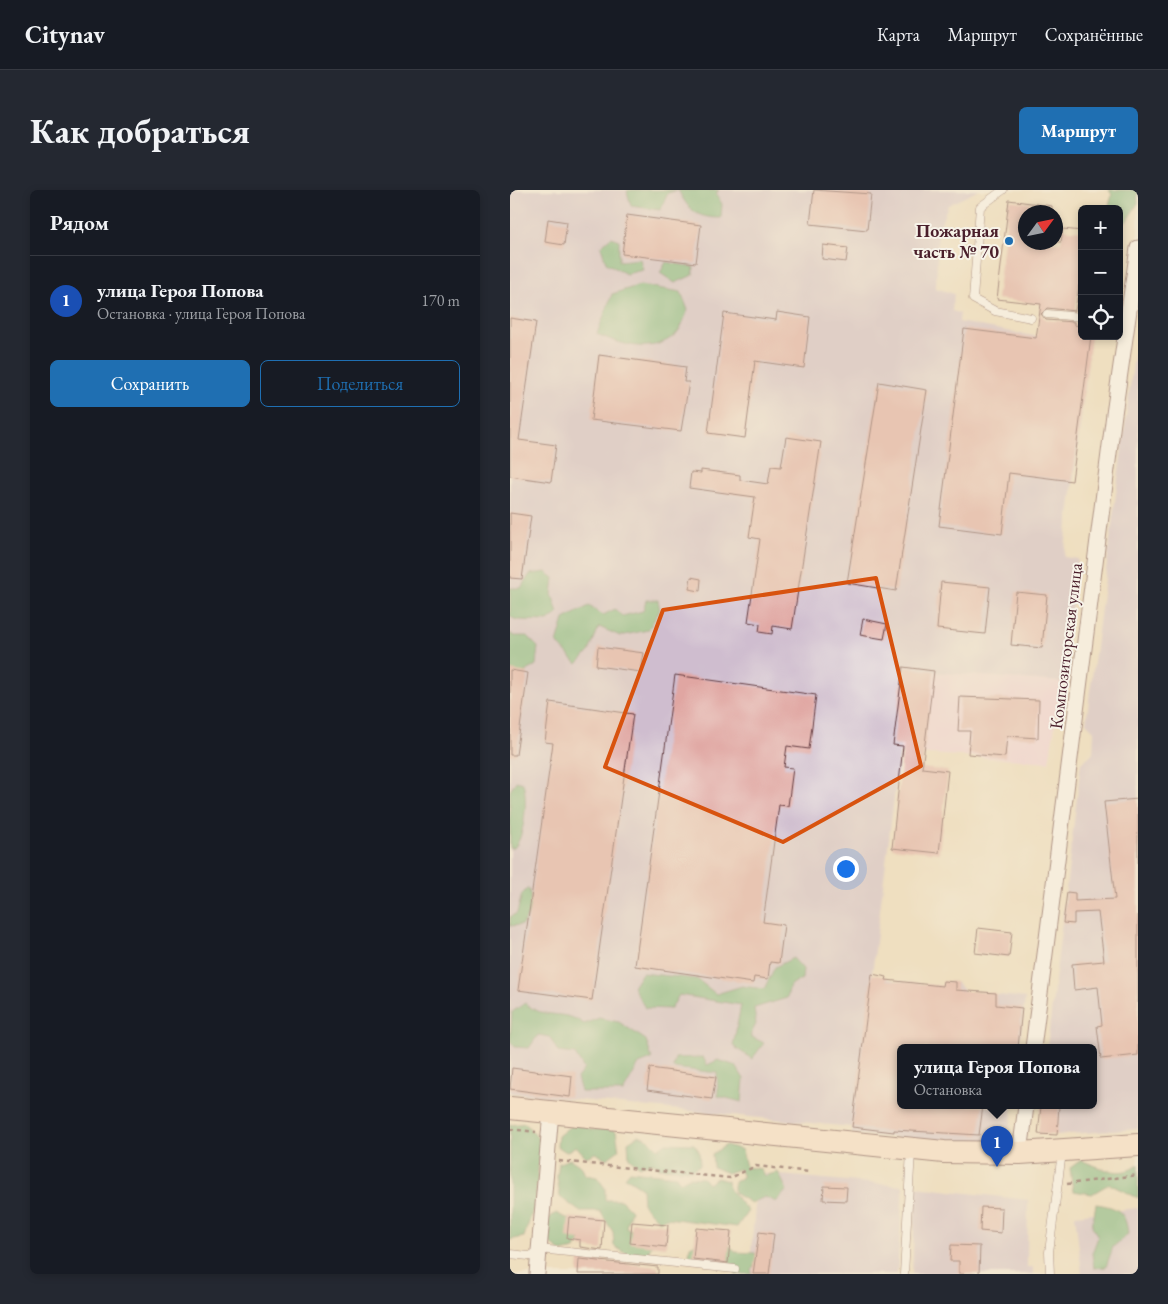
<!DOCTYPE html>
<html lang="ru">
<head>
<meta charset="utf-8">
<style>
	body { margin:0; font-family:"EB Garamond",serif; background:#242831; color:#f1f3f6 }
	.controls { position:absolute; right:15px; top:15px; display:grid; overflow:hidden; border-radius:8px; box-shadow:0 2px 8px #0003 }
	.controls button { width:45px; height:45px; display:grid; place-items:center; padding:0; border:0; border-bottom:1px solid #363941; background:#171b24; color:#f1f3f6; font:25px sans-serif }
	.compass { position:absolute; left:508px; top:15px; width:45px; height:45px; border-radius:50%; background:#171b24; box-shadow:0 2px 8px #0003; rotate:57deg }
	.you { position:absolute; left:335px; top:678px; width:18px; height:18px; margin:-12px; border:4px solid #fff; border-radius:50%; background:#1a73e8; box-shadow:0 0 0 8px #1a73e833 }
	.badge { display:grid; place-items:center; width:32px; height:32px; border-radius:50%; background:#1f6fb2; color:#fff; font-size:16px; font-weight:700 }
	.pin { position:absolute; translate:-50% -41px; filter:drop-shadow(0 1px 2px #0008) }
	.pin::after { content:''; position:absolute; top:26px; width:18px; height:15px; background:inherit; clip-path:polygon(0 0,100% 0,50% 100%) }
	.popup { position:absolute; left:387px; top:854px; width:200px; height:65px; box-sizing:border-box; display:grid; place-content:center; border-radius:8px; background:#171b24; filter:drop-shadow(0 1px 4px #0005); font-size:16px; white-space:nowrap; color:#9ea1a6 }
	.popup b { font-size:19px; color:#f1f3f6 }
	.popup::after { content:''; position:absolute; left:50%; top:100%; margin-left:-10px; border:10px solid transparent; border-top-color:#171b24 }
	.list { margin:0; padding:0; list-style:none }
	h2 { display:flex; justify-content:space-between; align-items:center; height:65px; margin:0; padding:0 20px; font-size:21px }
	h2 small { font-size:16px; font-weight:400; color:#9ea1a6 }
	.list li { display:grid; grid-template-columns:32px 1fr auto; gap:15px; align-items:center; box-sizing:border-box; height:90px; padding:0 20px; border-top:1px solid #363941 }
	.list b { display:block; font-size:19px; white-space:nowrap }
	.list p { margin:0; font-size:16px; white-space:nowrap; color:#9ea1a6 }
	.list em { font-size:16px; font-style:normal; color:#9ea1a6 }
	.actions { display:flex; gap:10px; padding:15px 20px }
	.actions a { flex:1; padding:11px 0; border:1px solid #1f6fb2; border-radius:8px; text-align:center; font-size:18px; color:#1f6fb2 }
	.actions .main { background:#1f6fb2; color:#fff }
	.icon { flex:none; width:28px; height:28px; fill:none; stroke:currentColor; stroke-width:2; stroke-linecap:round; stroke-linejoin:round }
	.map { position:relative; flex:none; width:628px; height:1084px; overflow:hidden; border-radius:8px }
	header { display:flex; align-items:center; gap:30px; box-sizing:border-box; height:70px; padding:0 25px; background:#171b24; border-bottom:1px solid #363941 }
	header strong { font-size:24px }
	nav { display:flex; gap:28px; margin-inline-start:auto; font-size:18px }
	.intro { display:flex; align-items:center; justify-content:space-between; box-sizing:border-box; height:120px; padding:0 30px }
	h1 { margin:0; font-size:35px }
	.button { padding:12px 22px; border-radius:8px; background:#1f6fb2; color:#fff; font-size:18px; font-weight:700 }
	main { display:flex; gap:30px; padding:0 30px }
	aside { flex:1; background:#171b24; border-radius:8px; box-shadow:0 2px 8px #0003 }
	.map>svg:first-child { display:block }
	.built { fill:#f2cfe1 }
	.industrial { fill:#cfbdcf }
	.forest { fill:#6db278; stroke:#5c6852 }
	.building { fill:#e0a6a2 }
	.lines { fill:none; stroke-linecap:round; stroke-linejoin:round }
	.lane-casing { stroke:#633c41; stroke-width:9 }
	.street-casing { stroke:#633c41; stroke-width:17 }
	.secondary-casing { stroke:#633c41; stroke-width:24 }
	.path { stroke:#633c41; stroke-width:2.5; stroke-dasharray:4 4; stroke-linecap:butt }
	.lane { stroke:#fff; stroke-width:8 }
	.street { stroke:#fff; stroke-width:15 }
	.secondary { stroke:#fde4d0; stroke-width:22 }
	.marked { fill:none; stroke:#d8530f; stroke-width:4; stroke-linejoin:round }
	.poi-dot { fill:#1f6fb2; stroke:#f7f3e8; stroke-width:2 }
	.labels { text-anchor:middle; stroke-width:4; stroke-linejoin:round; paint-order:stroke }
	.poi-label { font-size:18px; font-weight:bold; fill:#4a1f2b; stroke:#f7f3e8; text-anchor:end }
	.street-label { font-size:18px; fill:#4a1f2b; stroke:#f7f3e8 }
</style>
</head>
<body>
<header>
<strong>Citynav</strong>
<nav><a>Карта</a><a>Маршрут</a><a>Сохранённые</a></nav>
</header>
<div class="intro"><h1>Как добраться</h1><a class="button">Маршрут</a></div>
<main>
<aside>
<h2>Рядом<small></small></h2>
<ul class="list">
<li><span class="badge" style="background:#1a4fb4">1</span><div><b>улица Героя Попова</b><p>Остановка · улица Героя Попова</p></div><em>170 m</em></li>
</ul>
<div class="actions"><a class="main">Сохранить</a><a>Поделиться</a></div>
</aside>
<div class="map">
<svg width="628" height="1084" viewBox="0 0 628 1084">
	<rect width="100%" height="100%" fill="#f7f3e8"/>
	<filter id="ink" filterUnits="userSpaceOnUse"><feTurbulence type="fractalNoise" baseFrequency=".02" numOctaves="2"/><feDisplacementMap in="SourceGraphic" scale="10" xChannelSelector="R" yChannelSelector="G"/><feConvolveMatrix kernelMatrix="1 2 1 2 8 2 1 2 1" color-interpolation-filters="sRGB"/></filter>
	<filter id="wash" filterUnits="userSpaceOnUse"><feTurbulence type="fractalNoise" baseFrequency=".0096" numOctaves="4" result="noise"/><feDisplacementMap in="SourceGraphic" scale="20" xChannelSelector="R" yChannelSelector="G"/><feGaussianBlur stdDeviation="1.12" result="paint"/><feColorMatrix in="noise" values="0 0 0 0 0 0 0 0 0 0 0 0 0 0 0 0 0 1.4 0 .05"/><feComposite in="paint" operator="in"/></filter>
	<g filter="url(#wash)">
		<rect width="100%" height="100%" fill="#efdfc0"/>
		<path class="built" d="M400 480 552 492 539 572 390 562Z"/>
		<g class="industrial">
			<path d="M0 0H469L438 15 428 40 426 98 444 104 442 121 450 123 449 132 529 147V130L572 136V146H581L554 367 568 369 552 492 400 480 362 784 387 791 432 796 433 791 446 792 455 801 515 808 509 858H391V916H503L500 937 487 953 477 955 342 944V937L0 903Z"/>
			<path d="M628 136V939L547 945 528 944 531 916H583V858H537L571 573 583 563 584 541 576 533Z"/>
			<path d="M248 983 393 996 387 1084H239Z"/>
			<path d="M406 997 518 1010 517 1077H523V1084H402Z"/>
			<path d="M628 1018V1084H572L565 1025Z"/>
		</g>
		<g class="forest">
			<path d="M122 0H168L158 3 150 20 121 16 117 1Z"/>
			<path d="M168 0H209L206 4 212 14 211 28C187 28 179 21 168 0Z"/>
			<path d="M599 0H627L628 13 616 32 609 33V19H598L602 5Z"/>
			<path d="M101 47 109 50V71L130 69 133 80 116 84 96 73 91 56Z"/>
			<path d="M156 72 184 77 183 85 165 93 150 83Z"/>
			<path d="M130 95 171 102 178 120C175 127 171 139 166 144 142 165 113 155 87 144L102 104Z"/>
			<path d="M36 382 44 388 42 404 48 423 38 431 7 430 0 427V398H11L20 384Z"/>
			<path d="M136 410H148L150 420 138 440 110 446 89 437 79 462 67 474 47 453 54 429 79 416 93 425 105 419 112 426 133 421Z"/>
			<path d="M0 443 4 446H17L28 457 26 475 2 491 0 490Z"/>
			<path d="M6 591 13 593C18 607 15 647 4 658H0V601Z"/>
			<path d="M18 698C24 709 19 726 12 735L0 736V727L7 723 12 704Z"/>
			<path d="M283 768 293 779 292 789 280 795 277 808 244 818 246 834 240 846 254 853 242 869 223 856 231 815 169 805 161 819 135 818 123 797 132 783 187 789 206 804 232 796 254 799 265 777Z"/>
			<path d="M15 813C35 831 53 818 74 834L89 828 109 832 136 850 142 869 129 874 113 902H71L67 888 74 879 65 864 48 862 40 847 28 845 19 858 5 857 0 851 2 822Z"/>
			<path d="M193 867 197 875 208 870 226 876 234 889 232 912 208 906 207 883 163 878 165 868Z"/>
			<path d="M15 933 33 954 29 970 25 1014 14 1047 0 1050V935Z"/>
			<path d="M64 933 73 934 81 940 94 939 106 941 109 960 97 969 85 963 76 967 66 956 56 962 47 956 48 946Z"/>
			<path d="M129 945 138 949 148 959 156 953 184 954 189 961 190 975 181 980 148 978 145 973 129 976 119 968 118 952Z"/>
			<path d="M216 955 232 960 236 977 251 979 254 986 268 982 277 1000 266 1012 255 1007 241 1013 224 1003V992L233 987 229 979 217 983 203 977 202 964Z"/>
			<path d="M60 969 72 977 75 985 87 987 95 998V1010H111L121 1020 116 1037 143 1053 137 1065 120 1066 104 1056 103 1042 90 1021H69L50 1007 47 987 49 973Z"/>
			<path d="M571 970C588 977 612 990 628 974V1008L599 994 582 1004 563 1001 560 978Z"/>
			<path d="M120 981 166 986 170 992 179 987 193 988 198 994 207 988 218 991 219 999 238 1021 227 1037 157 1028 149 1031 133 1015 132 998 115 987Z"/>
			<path d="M586 1014C607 1017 616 1021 618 1044L603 1057 596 1077 584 1078 582 1063 588 1047 582 1036Z"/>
			<path d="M46 1023 65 1033 71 1048 65 1059 52 1062 37 1051 35 1031Z"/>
			<path d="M198 1047H212L225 1062 245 1063 249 1071 241 1079 242 1084H226L219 1071H188L179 1066 180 1056Z"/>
		</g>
		<g id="blocks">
			<g class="building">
				<path d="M304 0 361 4 357 40 300 34Z"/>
				<path d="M499 10 542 16V22H516V52H551L553 39 572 41V95H569L565 121 537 118 531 124 536 130 564 132V135L572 136V146H581L562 291 499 283 492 344 429 336 454 139 526 148 531 114 487 109Z"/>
				<path d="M117 25 191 35 186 73 112 64Z"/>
				<path d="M38 29 57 32 54 55 35 52Z"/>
				<path d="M313 55 338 58 336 72 312 69Z"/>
				<path d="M267 122 300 127 294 178 245 171 235 248 198 243 214 123 266 130Z"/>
				<path d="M0 128 26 132 9 250 46 255 41 292 0 286Z"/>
				<path d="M89 165 176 177 174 192H179L171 241 81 230Z"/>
				<path d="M369 192 417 200 386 401 337 393Z"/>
				<path d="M276 247 311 252 282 439 263 436 262 444 249 442 250 434 238 432 250 349 239 347 245 307 179 298 181 282 191 283V280L230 285V290L258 294 261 276 271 277Z"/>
				<path d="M0 323 21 326 12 389 0 388Z"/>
				<path d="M181 387 191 389 190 401 179 399Z"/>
				<path d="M431 392 480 397 475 444 427 439Z"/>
				<path d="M506 402 537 405 532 458 501 455Z"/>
				<path d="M353 429 377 434 374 449 350 445Z"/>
				<path d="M88 457 134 463 131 482 86 476Z"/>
				<path d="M393 477 424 481 412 578 438 581 429 663 382 658 393 556 383 555Z"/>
				<path d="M0 480 18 483 6 565H0Z"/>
				<path d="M165 485 306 505 299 559 277 556 274 577 283 578 278 616 269 615 253 732 274 735 269 773 260 772 258 789 244 787 243 793 125 776Z"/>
				<path d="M450 507 529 510 528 548 497 546 495 567 458 564 460 541H448Z"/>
				<path d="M40 512 123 524 82 810 8 800 43 553 35 552Z"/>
				<path d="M628 609V865L591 869 587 836 592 835 588 797 564 800 562 774 594 771 588 722 564 723V734L553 733 557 702 565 703V711L605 709 594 612Z"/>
				<path d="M468 738 502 742 499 767 465 763Z"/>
				<path d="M362 784 377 787 376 790 432 796 433 791 446 792V800L486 803V815L512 818 508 858H391V916H473L469 945 384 940V942L342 937Z"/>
				<path d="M2 878 62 886 60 907 0 899Z"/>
				<path d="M140 878 206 887 202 909 137 900Z"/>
				<path d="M531 916H549L547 945 528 944Z"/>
				<path d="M314 996 337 997 336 1011 313 1010Z"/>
				<path d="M471 1017 492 1018 491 1043 470 1041Z"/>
				<path d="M59 1027 94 1030 92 1060 70 1057V1050L57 1048Z"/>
				<path d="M122 1032 158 1035 156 1057 120 1053Z"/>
				<path d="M186 1038 221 1041 218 1073 183 1069Z"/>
				<path d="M249 1042 264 1044 259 1084H243Z"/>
				<path d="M441 1055 470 1056 469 1084H449V1071H440Z"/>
				<path d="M69 1069 148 1077V1084H68Z"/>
			</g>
		</g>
	</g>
	<g filter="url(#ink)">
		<use href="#blocks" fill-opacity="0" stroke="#633c41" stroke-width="1"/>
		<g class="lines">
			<defs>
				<g id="lane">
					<path d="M493 0 470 17 463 109 485 121 521 128"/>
					<path d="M537 124 572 127"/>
					<path d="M29 1059 225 1079"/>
					<path d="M0 1064 28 1067"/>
					<path d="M394 1084 401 961"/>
					<path d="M540 1084 539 1062 552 962"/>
				</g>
				<g id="street">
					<path d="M523 858 604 224 628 58"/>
					<path d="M510 963 516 916"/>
					<path d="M27 1084 41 922"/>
				</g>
				<path id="secondary" d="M0 918 434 962 510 963 628 955"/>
			</defs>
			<use href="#lane" class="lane-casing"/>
			<use href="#street" class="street-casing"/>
			<use href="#secondary" class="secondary-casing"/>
			<g class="path">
				<path d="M0 939 26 942"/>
				<path d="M49 971 220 988 246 976 300 982"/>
				<path d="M557 994 628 985"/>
			</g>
			<use href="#lane" class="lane"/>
			<use href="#street" class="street"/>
			<use href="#secondary" class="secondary"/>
		</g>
	</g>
	<path d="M0 0H628V1084H0ZM366 388 411 576 273 652 95 577 153 420Z" fill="#efdfc0" fill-opacity=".55" fill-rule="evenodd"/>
	<path class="marked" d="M366 388 411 576 273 652 95 577 153 420Z"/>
	<circle class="poi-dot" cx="499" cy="51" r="5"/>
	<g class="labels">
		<g class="poi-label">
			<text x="489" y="47">Пожарная<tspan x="489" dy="21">часть № 70</tspan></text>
		</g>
		<g class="street-label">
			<text transform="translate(556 456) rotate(-83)" y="6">Композиторская улица</text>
		</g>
	</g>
</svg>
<div class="controls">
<button>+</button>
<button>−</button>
<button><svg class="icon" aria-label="locate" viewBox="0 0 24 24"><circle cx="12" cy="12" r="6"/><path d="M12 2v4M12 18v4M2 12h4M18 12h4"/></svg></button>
</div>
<svg class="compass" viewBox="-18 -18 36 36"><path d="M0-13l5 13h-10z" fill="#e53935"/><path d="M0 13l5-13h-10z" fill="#9ea1a6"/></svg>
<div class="you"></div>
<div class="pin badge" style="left:487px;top:977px;background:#1a4fb4">1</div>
<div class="popup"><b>улица Героя Попова</b>Остановка</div>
</div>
</main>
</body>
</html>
